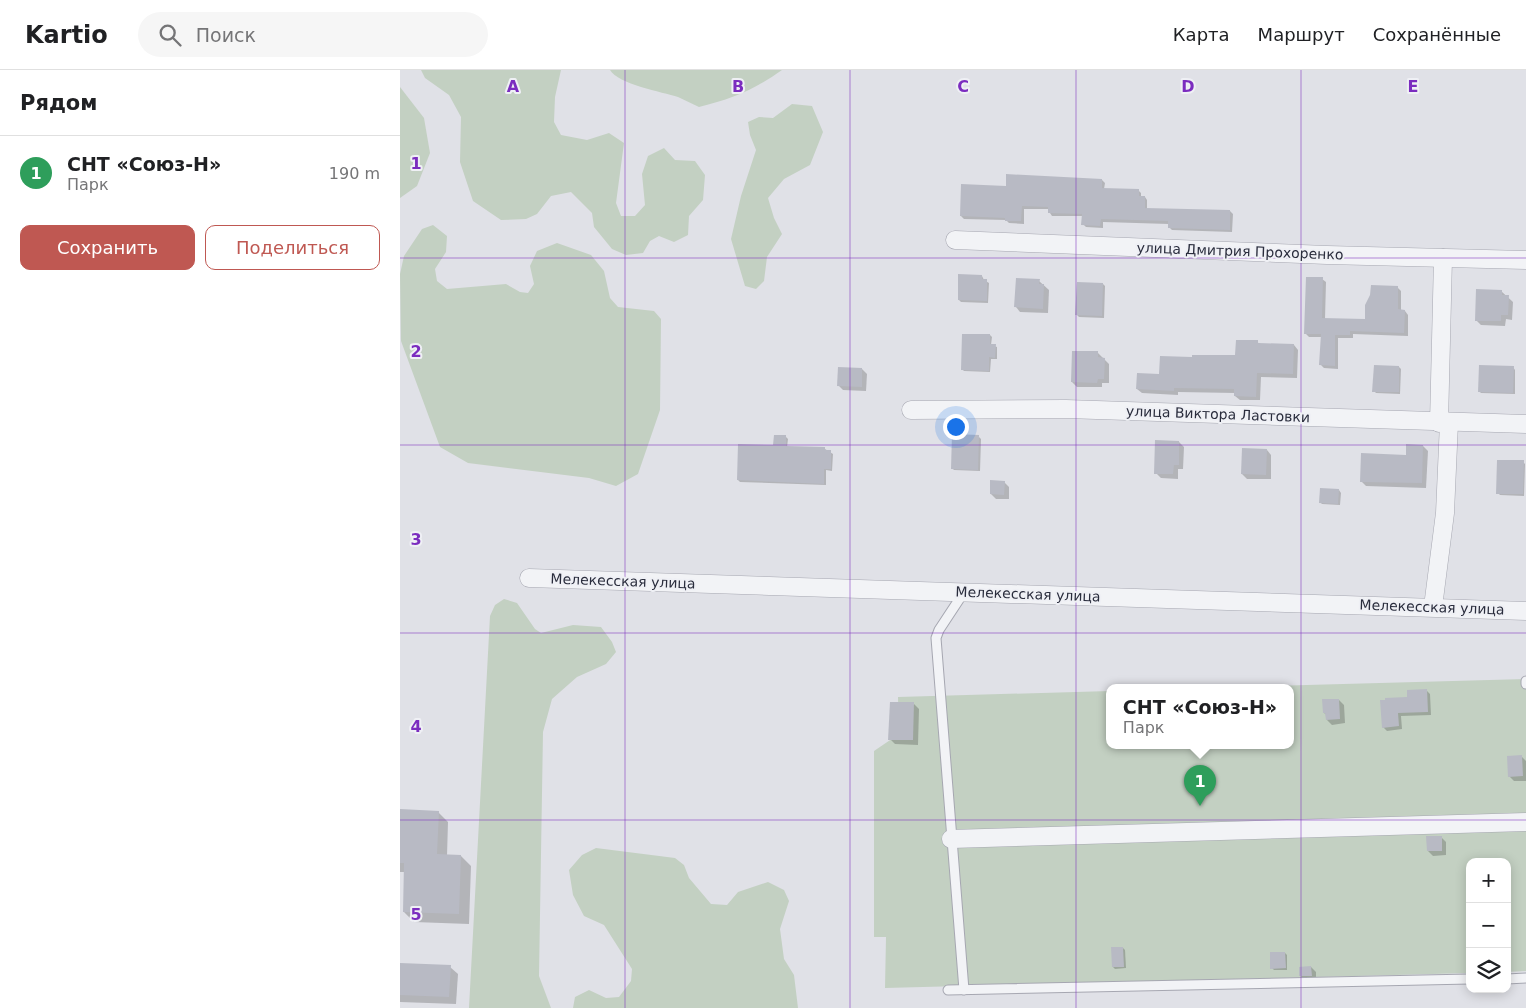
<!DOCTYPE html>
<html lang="ru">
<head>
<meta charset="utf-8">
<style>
	body { margin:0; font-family:"DejaVu Sans",sans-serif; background:#f6f6f6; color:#202124 }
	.controls { position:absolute; right:15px; bottom:15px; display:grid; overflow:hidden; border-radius:10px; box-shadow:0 2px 12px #0003 }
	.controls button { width:45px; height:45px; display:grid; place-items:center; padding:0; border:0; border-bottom:1px solid #e0e0e0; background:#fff; color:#202124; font:25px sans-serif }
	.you { position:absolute; left:555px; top:356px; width:18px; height:18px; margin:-12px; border:4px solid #fff; border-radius:50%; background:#1a73e8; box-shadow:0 0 0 8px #1a73e833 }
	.badge { display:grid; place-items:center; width:32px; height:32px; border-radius:50%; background:#bf5852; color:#fff; font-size:16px; font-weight:700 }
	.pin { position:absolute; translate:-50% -41px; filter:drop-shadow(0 1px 2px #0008) }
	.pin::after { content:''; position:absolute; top:26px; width:18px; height:15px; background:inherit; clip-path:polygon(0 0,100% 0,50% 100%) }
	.popup { position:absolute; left:706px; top:614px; width:188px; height:65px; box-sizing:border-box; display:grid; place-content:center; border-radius:10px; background:#fff; filter:drop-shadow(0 1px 4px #0005); font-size:16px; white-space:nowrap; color:#757577 }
	.popup b { font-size:19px; color:#202124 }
	.popup::after { content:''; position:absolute; left:50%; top:100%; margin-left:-10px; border:10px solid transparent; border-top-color:#fff }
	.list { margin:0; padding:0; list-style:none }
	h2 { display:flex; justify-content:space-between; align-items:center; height:65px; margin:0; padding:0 20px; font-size:21px }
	h2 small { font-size:16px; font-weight:400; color:#757577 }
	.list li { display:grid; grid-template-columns:32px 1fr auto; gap:15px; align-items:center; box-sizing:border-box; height:75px; padding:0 20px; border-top:1px solid #e0e0e0 }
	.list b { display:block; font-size:19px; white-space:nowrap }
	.list p { margin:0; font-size:16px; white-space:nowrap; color:#757577 }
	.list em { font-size:16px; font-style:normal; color:#757577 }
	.actions { display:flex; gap:10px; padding:15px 20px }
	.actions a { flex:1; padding:11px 0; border:1px solid #bf5852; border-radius:10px; text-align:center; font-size:18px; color:#bf5852 }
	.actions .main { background:#bf5852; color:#fff }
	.icon { flex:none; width:28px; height:28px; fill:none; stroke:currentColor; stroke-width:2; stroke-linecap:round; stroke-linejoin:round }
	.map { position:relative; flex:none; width:1126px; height:938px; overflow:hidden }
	header { display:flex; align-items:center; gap:30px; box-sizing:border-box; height:70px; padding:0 25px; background:#fff; border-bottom:1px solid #e0e0e0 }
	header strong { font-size:24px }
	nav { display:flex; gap:28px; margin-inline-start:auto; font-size:18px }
	.search { width:350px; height:45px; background:#f6f6f6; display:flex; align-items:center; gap:12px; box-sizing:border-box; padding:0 18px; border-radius:28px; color:#757577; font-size:19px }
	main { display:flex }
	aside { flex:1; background:#fff }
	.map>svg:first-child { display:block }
	.green { fill:#c3d0c2 }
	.shadow { fill:#0003 }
	.building { fill:#b8bac4 }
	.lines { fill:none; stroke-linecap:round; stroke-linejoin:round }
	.service-casing { stroke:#a6a7b1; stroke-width:11 }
	.minor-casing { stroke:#a6a7b1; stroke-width:19 }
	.service { stroke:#f2f3f6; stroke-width:9 }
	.minor { stroke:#f2f3f6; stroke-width:18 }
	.grid { fill:none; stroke:#7b2cbf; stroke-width:1; stroke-opacity:0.55 }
	.labels { text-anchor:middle; stroke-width:4; stroke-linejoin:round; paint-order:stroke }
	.street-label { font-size:14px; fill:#2a2d3d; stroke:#eff0f5 }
	.grid-label { font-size:16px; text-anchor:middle; font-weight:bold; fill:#7b2cbf; stroke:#eff0f5; stroke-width:4; stroke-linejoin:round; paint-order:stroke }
</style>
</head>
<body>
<header>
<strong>Kartio</strong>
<div class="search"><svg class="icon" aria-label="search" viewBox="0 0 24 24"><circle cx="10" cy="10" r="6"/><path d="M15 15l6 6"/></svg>Поиск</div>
<nav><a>Карта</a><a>Маршрут</a><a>Сохранённые</a></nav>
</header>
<main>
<aside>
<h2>Рядом<small></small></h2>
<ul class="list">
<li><span class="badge" style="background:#2e9e5b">1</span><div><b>СНТ «Союз-Н»</b><p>Парк</p></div><em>190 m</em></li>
</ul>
<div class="actions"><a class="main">Сохранить</a><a>Поделиться</a></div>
</aside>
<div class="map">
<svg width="1126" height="938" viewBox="0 0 1126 938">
	<rect width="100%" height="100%" fill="#e0e1e7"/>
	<g class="green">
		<path d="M21 0H161L155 27 154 52 161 65 187 70 209 63 224 73 216 133 221 146H235L245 135 242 104 248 86 264 78 275 90 295 91 305 105 303 130 289 146 288 165 274 172 259 166 250 171 243 183 226 185 212 179 194 157 192 143 171 122 151 126 137 144 126 149 101 150 73 131 60 92 61 47 49 25 25 8Z"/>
		<path d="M210 0H382C354 20 332 29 299 37 292 34 285 30 278 27 262 22 218 14 210 0Z"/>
		<path d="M0 17 24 48 30 83 17 116 0 128Z"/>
		<path d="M392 34 412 36 423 62 410 95 384 109 368 128 374 148 382 164 367 187 364 211 356 219 345 216 331 169 341 126 356 80 350 65 348 52 359 47 373 48Z"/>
		<path d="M33 155 47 166 46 182 35 199 37 211 47 219 106 214 120 222 128 223 134 214 130 196 137 181 157 173 191 185 204 201 210 228 218 237 254 241 261 249 260 340 238 404 216 416 189 408 68 393 40 377 1 271 0 204 4 186 22 159Z"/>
		<path d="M104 529 117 533 135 559 141 563 173 555 201 557 212 572 216 582 206 594 177 607 152 629 143 662 139 906 151 938H69L90 546 95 535Z"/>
		<path d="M1126 609V901L1107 902V792H1070V903L485 918 486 867H474V681L499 664 498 627 710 621V675H890V617H835Z"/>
		<path d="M196 778 275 788 284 795 289 808 311 834 327 835 338 822 368 812 384 820 389 831 380 859 384 889 394 905 398 938H173L175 927 189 920 206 928 219 927 231 911 232 899 204 855 184 846 173 825 169 800 182 785Z"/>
	</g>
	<g class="shadow">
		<path d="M702 110 705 113 704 119 738 120 741 123V127H745L747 130V139L830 141 833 144 832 162 772 160 769 157V154L703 152V158L686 157 683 154V146H652L650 143V139H624V154L609 153 606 150 564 149 561 146 607 117Z"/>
		<path d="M582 206 584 210 589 213 588 233 561 232 559 230Z"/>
		<path d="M922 209 926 212 925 249 966 250 997 217 1001 221V241H1005L1008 245V266L953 264V268H938V299L924 298 921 295 922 267H909L905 263Z"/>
		<path d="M639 211 649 220 648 243 620 242 616 237Z"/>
		<path d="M703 214 705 216 704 248 679 247 677 245Z"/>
		<path d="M1101 221 1113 232 1112 250 1106 249 1105 256 1081 255 1076 250Z"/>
		<path d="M590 265 592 267 591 275 597 277V289H591L590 302 564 301 562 299Z"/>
		<path d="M857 272 860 274 894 275 898 280 897 308 861 307 860 330H840L835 326V323L778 322V325L742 323 737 319 793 289 836 286Z"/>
		<path d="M698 283 709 294V313H702V317H677L672 312Z"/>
		<path d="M999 297 1001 299 1000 324 976 323 974 321Z"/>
		<path d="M1113 297 1115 300V324L1081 323 1079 321Z"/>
		<path d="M462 299 467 304 466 321 443 320 438 315Z"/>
		<path d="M386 367 388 369 387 377 425 379 433 384 432 401 426 400V415L340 412 338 410Z"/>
		<path d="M579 367 581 369 580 401 554 400 552 398Z"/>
		<path d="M779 372 784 377 783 399H778V409L761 408 756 403Z"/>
		<path d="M1023 376 1028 381 1026 418 966 416 961 411Z"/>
		<path d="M867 380 871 385V409H847L842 404Z"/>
		<path d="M1123 392 1125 394 1124 426 1100 425 1098 423Z"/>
		<path d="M604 412 609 417V429H596L591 424Z"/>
		<path d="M939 420 941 423 940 435 922 434 920 432Z"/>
		<path d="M1027 621 1030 624 1031 645 1001 646 1002 659 987 661 983 657 1008 628Z"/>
		<path d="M939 630 944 635 945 653 932 655 927 650V645L924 643Z"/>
		<path d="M514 634 519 639 518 675 495 674 490 669Z"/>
		<path d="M1122 687 1126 691V711H1114L1109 706Z"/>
		<path d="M0 741 38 742 48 752 47 786H61L71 796 69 854 14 852 4 842 5 802H0Z"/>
		<path d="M1041 767 1046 772V785L1033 786 1028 781Z"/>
		<path d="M723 878 725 880 726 898 715 899 713 897Z"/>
		<path d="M885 883 887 885V900H874L872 898Z"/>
		<path d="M0 894 50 897 58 904 56 934 0 932Z"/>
		<path d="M911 897 916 902V910L905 911 901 906Z"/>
	</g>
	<g class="building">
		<path d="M606 104 702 109V118L739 119V126H745V138L830 140V160L768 158V151L701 149 700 156 681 155 682 144 648 143V137L622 136 621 151H605V148L560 146 561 114 606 116Z"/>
		<path d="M558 204 582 205V209H587V231L558 230Z"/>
		<path d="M906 207H923L922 248 965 249V235L970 225 971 215 998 216V239L1005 240 1004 263 950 261V265H935V296L919 295 921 264H904Z"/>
		<path d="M616 208 640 209 639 214H644L643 239 614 237Z"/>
		<path d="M677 212 703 213 702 246 675 245Z"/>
		<path d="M1076 219 1102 220V225H1109L1108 245H1101V251H1075Z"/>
		<path d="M562 264H590V274H596L595 288 589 287V301L561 300Z"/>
		<path d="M836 270H858V273L894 274 893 304 857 303 856 327 834 326V319L774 318V321L736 319 737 303 759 304 760 286 792 287V285H835Z"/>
		<path d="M672 281H698V287L705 288 704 309H698L697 313 671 312Z"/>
		<path d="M974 295 999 296V322H972Z"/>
		<path d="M1079 295 1114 296 1113 323 1078 322Z"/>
		<path d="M438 297 462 298V317L437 316Z"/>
		<path d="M552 364 579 365 578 400 551 399Z"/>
		<path d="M374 365H386V376L425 377V380H431V399H424V414L337 410 338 374 373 375Z"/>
		<path d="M755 370 779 371V395H774L773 404H754Z"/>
		<path d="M1006 374 1023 375 1022 413 960 412 961 383 1006 385Z"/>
		<path d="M842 378 867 379 866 405 841 404Z"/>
		<path d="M1097 390H1124L1123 424H1096Z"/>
		<path d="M590 410 605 411 604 425 590 424Z"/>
		<path d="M920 418 939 419 938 434 919 433Z"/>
		<path d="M1027 619 1028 642 998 643 999 656 982 658 980 630H985V628L1007 627V620Z"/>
		<path d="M922 629H939L940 649 926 650 925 643H923Z"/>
		<path d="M490 632H514L513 670H488Z"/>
		<path d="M1122 685 1123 706 1108 707 1107 686Z"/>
		<path d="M0 739 39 741 37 784 61 785 59 844 3 842 4 793H0Z"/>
		<path d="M1026 766H1042V781H1027Z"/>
		<path d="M711 877H723L724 897H712Z"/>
		<path d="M870 882H885L886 898 870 899Z"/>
		<path d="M0 893 51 895 49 927 0 925Z"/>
		<path d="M911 896 912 906H899V897Z"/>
	</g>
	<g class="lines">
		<defs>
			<g id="service">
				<path d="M1126 611V614"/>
				<path d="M1107 909 1126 908"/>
				<path d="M548 920 1070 909"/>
				<path d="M564 920 536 568 539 560 564 522"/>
			</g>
			<g id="minor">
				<path d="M555 170 927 185 1126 190"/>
				<path d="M511 340 666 339 1126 354"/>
				<path d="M1039 353 1043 188"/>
				<path d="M129 508 1126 541"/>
				<path d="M1033 537 1045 443 1049 353"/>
				<path d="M551 769 1126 752"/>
			</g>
		</defs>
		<use href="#service" class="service-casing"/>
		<use href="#minor" class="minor-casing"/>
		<use href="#service" class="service"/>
		<use href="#minor" class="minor"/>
	</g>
	<path class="grid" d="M225 0V938M450 0V938M676 0V938M901 0V938M0 188H1126M0 375H1126M0 563H1126M0 750H1126"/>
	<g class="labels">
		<g class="street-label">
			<text transform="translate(840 181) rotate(2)" y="5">улица Дмитрия Прохоренко</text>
			<text transform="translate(818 344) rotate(2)" y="5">улица Виктора Ластовки</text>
			<text transform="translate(223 511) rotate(2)" y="5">Мелекесская улица</text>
			<text transform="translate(628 524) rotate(2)" y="5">Мелекесская улица</text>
			<text transform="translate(1032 537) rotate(2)" y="5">Мелекесская улица</text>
		</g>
	</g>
	<g class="grid-label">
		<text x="113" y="22">A</text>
		<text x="338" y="22">B</text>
		<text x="563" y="22">C</text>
		<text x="788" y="22">D</text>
		<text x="1013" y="22">E</text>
		<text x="16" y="99">1</text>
		<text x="16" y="287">2</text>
		<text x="16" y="475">3</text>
		<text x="16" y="662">4</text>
		<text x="16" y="850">5</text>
	</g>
</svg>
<div class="controls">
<button>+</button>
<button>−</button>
<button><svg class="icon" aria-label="layers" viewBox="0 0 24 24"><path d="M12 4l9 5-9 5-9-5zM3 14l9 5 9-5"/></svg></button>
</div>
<div class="you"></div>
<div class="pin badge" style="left:800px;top:736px;background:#2e9e5b">1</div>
<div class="popup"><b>СНТ «Союз-Н»</b>Парк</div>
</div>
</main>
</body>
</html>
